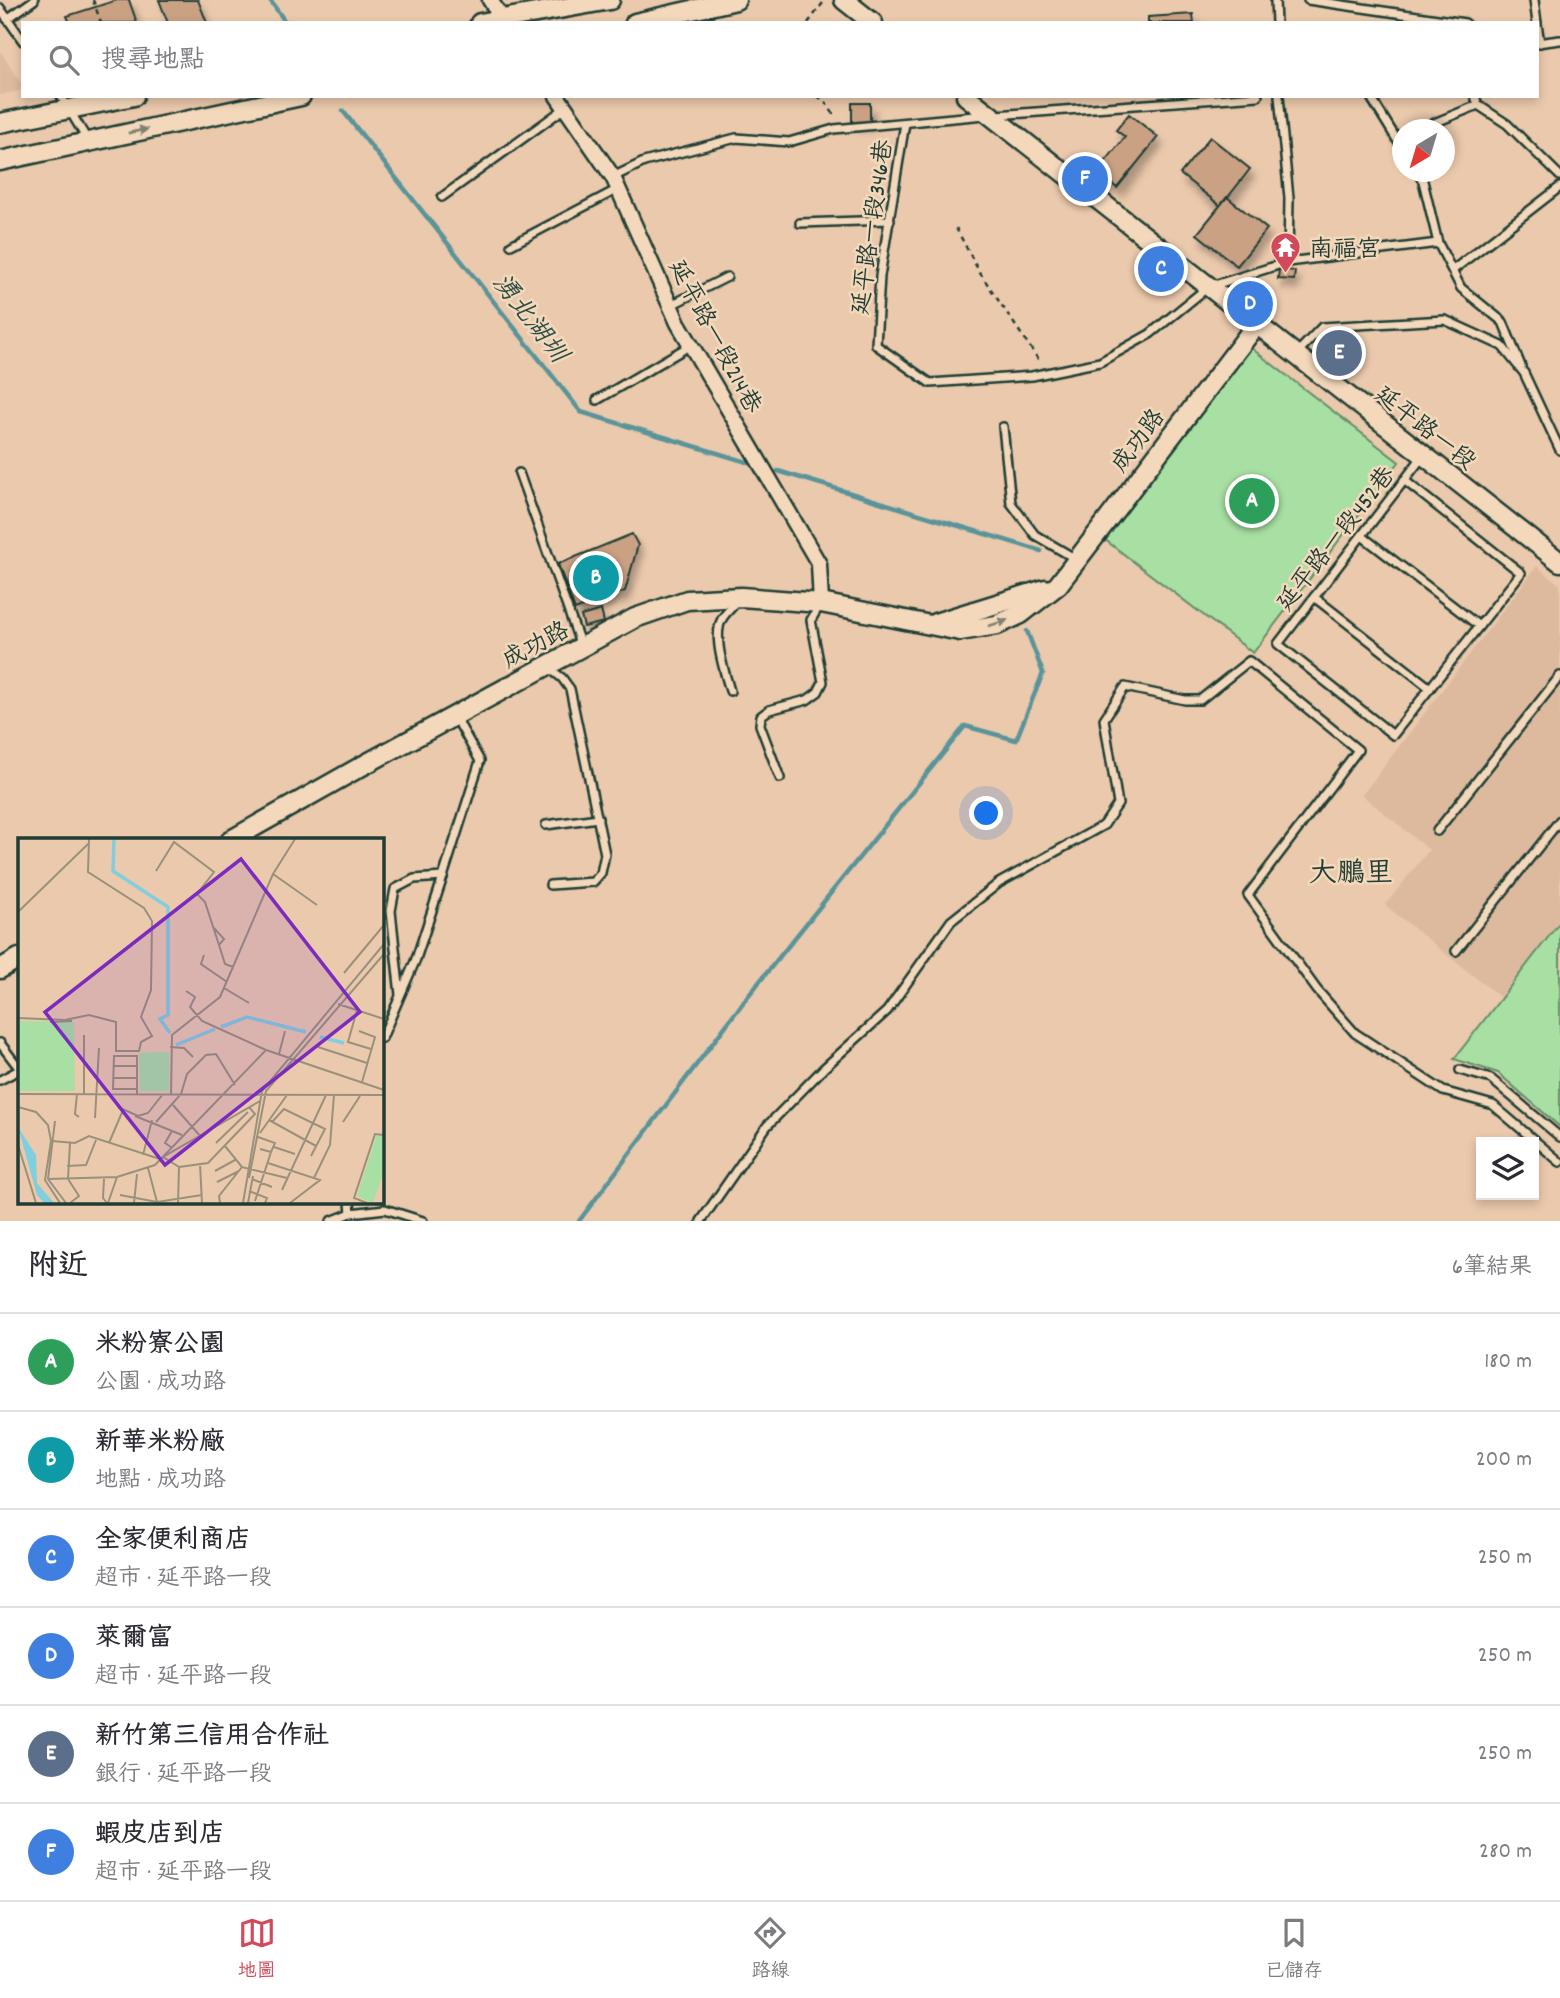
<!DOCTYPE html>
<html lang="zh-TW">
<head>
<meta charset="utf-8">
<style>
	body { margin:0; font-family:Dekko,"LXGW WenKai TC",sans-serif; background:#f7f7f7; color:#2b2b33 }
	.controls { position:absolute; right:21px; bottom:21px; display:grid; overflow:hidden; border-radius:0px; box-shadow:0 4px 10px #0003 }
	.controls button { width:63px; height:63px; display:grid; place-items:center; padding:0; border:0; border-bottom:2px solid #e1e1e2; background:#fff; color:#2b2b33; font:35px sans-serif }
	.compass { position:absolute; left:1392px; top:119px; width:63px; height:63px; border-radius:50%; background:#fff; box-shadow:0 4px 10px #0003; rotate:218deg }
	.you { position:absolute; left:987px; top:814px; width:24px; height:24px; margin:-18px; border:5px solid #fff; border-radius:50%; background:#1a73e8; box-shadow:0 0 0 10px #1a73e833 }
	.badge { display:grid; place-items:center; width:46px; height:46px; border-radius:50%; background:#d1495b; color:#fff; font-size:23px; font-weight:700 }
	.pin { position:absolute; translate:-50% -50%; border:4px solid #fff; box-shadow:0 2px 7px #0006 }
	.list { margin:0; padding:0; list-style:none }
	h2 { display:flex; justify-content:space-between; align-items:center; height:91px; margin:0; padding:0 28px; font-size:30px }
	h2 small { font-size:23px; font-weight:400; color:#7c7c81 }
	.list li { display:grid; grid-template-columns:46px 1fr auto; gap:21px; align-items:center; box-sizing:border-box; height:98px; padding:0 28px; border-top:2px solid #e1e1e2 }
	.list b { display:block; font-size:26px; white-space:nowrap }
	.list p { margin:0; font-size:23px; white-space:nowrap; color:#7c7c81 }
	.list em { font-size:23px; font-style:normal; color:#7c7c81 }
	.icon { flex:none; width:38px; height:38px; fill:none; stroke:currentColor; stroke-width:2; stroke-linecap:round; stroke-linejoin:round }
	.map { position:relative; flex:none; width:1560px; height:1221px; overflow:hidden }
	.search { position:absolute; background:#fff; box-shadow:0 4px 10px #0003; left:21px; right:21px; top:21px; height:77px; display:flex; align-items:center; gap:18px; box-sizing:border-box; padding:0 24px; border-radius:0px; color:#7c7c81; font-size:26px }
	.sheet { height:679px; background:#fff }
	nav { display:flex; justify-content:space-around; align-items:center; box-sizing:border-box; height:98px; border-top:2px solid #e1e1e2; background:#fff; font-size:19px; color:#7c7c81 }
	nav a { display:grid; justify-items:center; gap:4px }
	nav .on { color:#d1495b }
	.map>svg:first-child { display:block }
	.built { fill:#ddba9e }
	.green { fill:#a8e0a3; stroke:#648e6c; stroke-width:2 }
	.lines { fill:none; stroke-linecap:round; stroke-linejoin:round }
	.stream { stroke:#59949a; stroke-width:4.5 }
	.building { fill:#cba183; stroke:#1f3d34; stroke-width:2; filter:url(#shadow) }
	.service-casing { stroke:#1f3d34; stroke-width:12 }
	.minor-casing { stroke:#1f3d34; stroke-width:19 }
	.tertiary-casing { stroke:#1f3d34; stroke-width:23 }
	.path { stroke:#1f3d34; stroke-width:2.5; stroke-dasharray:5 5; stroke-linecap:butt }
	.service { stroke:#f4d8bb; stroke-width:7 }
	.minor { stroke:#f4d8bb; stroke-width:14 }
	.tertiary { stroke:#f4d8bb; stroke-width:18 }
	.oneway { fill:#7f8371 }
	.labels { text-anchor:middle; stroke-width:5; stroke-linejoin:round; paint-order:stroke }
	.street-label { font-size:24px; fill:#1f3d34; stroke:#f4d8bb }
	.poi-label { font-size:24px; fill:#1f3d34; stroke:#f4d8bb; text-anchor:start }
	.water-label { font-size:26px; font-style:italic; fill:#294c45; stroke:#f4d8bb }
	.quarter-label { font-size:28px; fill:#1f3d34; stroke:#f4d8bb }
	.inset-river { fill:none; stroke:#80cede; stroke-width:3.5 }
	.inset-road { fill:none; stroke:#99917c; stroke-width:2 }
	.view { fill:#7b2cbf; fill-opacity:0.15; stroke:#7b2cbf; stroke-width:3.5 }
	.inset-edge { fill:none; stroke:#1f3d34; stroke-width:3.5 }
</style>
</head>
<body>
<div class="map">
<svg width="1560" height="1221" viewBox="0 0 1560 1221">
	<defs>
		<filter id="shadow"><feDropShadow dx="4.5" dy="8" stdDeviation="3.5" flood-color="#0004"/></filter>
	</defs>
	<rect width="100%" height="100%" fill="#ebc9ac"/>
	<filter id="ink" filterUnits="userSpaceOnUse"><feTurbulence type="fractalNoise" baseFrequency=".0143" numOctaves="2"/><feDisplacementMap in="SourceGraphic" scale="14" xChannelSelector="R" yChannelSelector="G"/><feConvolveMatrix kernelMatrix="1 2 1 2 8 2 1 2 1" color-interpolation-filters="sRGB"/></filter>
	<g filter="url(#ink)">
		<g class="built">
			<path d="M0 51 23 86V90L0 95Z"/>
			<path d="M1537 566 1560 585V922L1501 998 1385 905 1429 850 1362 795Z"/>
		</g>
		<g class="green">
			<path d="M1251 348 1399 462 1253 653 1104 539Z"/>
			<path d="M1560 922V1127L1498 1073 1454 1059Z"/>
		</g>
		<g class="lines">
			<g class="stream">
				<path d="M270 0 286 23"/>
				<path d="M343 111 581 412 747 462"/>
				<path d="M778 471 1041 551"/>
				<path d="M579 1221 748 996 965 726 1016 740 1043 673 1027 631"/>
			</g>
		</g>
		<g class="building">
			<path d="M117 0H129L137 23H70L67 16Z"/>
			<path d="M159 0H198L207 23H168Z"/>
			<path d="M1193 14 1194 23H1148V17Z"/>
			<rect x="852" y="103" width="18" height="19"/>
			<path d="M1129 114 1158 137 1117 188 1097 172 1125 137 1116 130Z"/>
			<path d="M1210 137 1250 169 1221 206 1180 174Z"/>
			<path d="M1227 197 1267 229 1237 266 1197 234Z"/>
			<path d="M1279 269 1295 271 1294 280 1278 279Z"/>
			<path d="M632 534 638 545 625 591 575 610 558 564Z"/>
			<path d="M601 610 604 622 584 627 581 616Z"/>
		</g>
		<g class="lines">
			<defs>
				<g id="service">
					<path d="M1275 0 1276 23"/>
					<path d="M1308 0 1465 23"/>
					<path d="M1534 0 1537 23"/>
					<path d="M0 8 23 41"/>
					<path d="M7 19 34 0"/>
					<path d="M1537 24 1540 43"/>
					<path d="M1537 43 1560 40"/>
					<path d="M61 96 88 141"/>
					<path d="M1279 96 1289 198 1288 262"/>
					<path d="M1370 96 1402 148"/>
					<path d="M1478 105 1507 124 1560 176"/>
					<path d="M996 115 1258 96"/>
					<path d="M905 123 880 276 876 345 930 383 1032 376 1100 362 1150 334 1208 287 1288 262 1438 243"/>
					<path d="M1417 130 1478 105 1475 96"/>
					<path d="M1417 172 1423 181 1438 243 1461 288 1503 322 1521 366"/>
					<path d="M613 177 644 162 736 138 789 142 834 129 985 115"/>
					<path d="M442 197 565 108"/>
					<path d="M800 223 890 220"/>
					<path d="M511 245 618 189"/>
					<path d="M1453 270 1560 187"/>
					<path d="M671 305 727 277"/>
					<path d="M1295 355 1322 327 1445 320 1502 346 1524 373 1560 450"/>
					<path d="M597 400 691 345"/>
					<path d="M1003 427 1011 503 1035 535 1076 559"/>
					<path d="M519 473 581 646"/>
					<path d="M1404 480 1521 573 1393 735 1278 644C1327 581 1375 518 1423 456"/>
					<path d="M1362 536 1479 626"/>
					<path d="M1314 597 1430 688"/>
					<path d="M546 666 562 678 570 689 605 854 601 873 593 882 550 885"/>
					<path d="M730 691C725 673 712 636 722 619 726 612 733 607 737 601"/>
					<path d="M780 778 760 725 761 716 769 710 807 700 818 692 823 682 811 620 821 603"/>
					<path d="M546 825 598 818"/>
					<path d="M1437 831 1560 676"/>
					<path d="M1456 951 1560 820"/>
					<path d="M400 995 391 911 395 889 414 879 443 877 480 761 456 718"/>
					<path d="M382 1038 416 959 443 877"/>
					<path d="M0 1043 19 1068"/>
					<path d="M1460 1070 1491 1079 1560 1137"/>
					<path d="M0 1080 19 1070"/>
					<path d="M351 1213 385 1209 423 1221"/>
					<path d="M331 1221 351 1213 350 1202"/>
					<path d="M701 1221 767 1126 824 1068 887 1011 951 921 999 883 1104 825 1118 804 1104 719 1125 687 1185 700H1200L1249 661 1358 750 1248 895 1317 990 1355 1033 1443 1091 1493 1105 1560 1162"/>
				</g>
				<g id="minor">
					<path d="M490 0 505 23"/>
					<path d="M557 96 613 177 678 323 819 564 821 603"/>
				</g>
				<g id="tertiary">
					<path d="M844 0 873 23"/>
					<path d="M480 23 610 0"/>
					<path d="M635 23 736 0"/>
					<path d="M966 96 1560 562"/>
					<path d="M0 123 134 96"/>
					<path d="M0 161 301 96"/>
					<path d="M935 623 1045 589"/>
					<path d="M231 840 362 766 635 618 687 600 741 597 821 603 960 631 997 625 1021 614 1058 585 1256 325"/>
					<path d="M0 969 19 958"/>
				</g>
			</defs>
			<use href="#service" class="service-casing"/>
			<use href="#minor" class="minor-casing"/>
			<use href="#tertiary" class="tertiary-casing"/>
			<g class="path">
				<path d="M93 0 101 23"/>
				<path d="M808 23 825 0"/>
				<path d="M817 96 825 101 836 118"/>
				<path d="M956 228 980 273 1040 362"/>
			</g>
			<use href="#service" class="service"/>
			<use href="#minor" class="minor"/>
			<use href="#tertiary" class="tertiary"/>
		</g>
		<defs><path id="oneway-solid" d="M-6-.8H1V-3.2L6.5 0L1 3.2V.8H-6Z" transform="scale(1.75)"/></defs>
		<g class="oneway">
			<use href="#oneway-solid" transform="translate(138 131) rotate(-12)"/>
			<use href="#oneway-solid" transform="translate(998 623) rotate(-18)"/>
		</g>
	</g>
	<defs>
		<symbol id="temple-pin" viewBox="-11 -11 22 30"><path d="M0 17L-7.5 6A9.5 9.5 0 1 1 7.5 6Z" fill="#d1495b" stroke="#f4d8bb"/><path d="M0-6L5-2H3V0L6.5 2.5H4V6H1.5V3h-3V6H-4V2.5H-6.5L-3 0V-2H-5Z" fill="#fff"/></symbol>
	</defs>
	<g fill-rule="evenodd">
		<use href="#temple-pin" x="1268" y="230" width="35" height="47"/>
	</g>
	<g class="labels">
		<g class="street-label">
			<text transform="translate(871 227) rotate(-82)" y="8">延平路一段346巷</text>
			<text transform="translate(716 336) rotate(62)" y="8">延平路一段214巷</text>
			<text transform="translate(1426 427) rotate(38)" y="8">延平路一段</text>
			<text transform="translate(1137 440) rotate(-53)" y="8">成功路</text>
			<text transform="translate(1335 538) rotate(-52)" y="8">延平路一段452巷</text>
			<text transform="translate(535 644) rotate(-28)" y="8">成功路</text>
		</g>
		<g class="poi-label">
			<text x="1309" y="256">南福宮</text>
		</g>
		<g class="water-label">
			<text transform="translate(531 317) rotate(52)" y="9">湧北湖圳</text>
		</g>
		<g class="quarter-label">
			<text x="1351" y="881">大鵬里</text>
		</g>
	</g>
	<g transform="translate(18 838)">
		<rect width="366" height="366" fill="#ebc9ac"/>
		<path d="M0 183 56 184 57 253H0ZM151 214V253H122L121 215ZM359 296 366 299V334L355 365 339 358Z" fill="#a8e0a3"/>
		<path d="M0 289 18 317 19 345 36 365H26L19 357Z" fill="#80cede"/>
		<path class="inset-river" d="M96 1 95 33 150 69V177L142 181 152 195M203 189 229 179 288 194M302 199 326 205M158 207 197 191"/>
		<path class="inset-road" d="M138 33 156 4 196 34 179 56 187 64 201 107M255 36 299 67M0 74 70 6M195 89 206 101 201 107 207 126 215 129M186 117 183 126 209 144M326 135 366 87M206 150 231 165M168 153 177 159 172 169 184 183 248 212 366 252M320 166 366 181M339 172 330 204 353 211M0 180 47 182 71 177 98 184V213H121L123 204 134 198 123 179 133 152 134 83 126 70 70 34 71 1M32 184 54 183M341 193 357 199 344 244M152 209 166 210 175 219M300 209 349 225M261 216 267 193M96 228H119M95 240H119M119 251H95L96 218H119V256M0 256 366 257M59 256 57 276 61 279M66 256V197M153 256 154 197 202 159 255 36 277 1M155 267 183 299M0 269 18 274 30 287 33 303 27 342 42 365M100 269 120 278 130 275 145 256M117 278 164 297M77 280 81 210M251 282 298 308M37 283 30 341 48 365M138 284 163 256 169 236 188 217 198 216 217 247M254 284 266 271 307 291 293 318M325 284 342 258M242 295 269 257M240 299 257 305 253 314 242 311M34 303 57 305 71 298 142 321M52 305 50 341 61 358 52 365M91 305 105 272M198 305 230 274M0 307 18 365M207 308 224 329M153 309 147 305 154 293M256 309 277 316M125 317 134 282M250 325 302 342 272 365M182 326 184 365M49 328 68 327 78 302M161 329 190 325 237 276 231 269M130 330 139 364M197 333 217 322M231 340 248 253 366 116M296 340 312 307 316 257M30 341 99 339 137 327 248 212M86 341 85 360 89 365M234 341 254 349M199 344 221 333M264 352 308 257M231 353 249 360 247 365M102 357 139 364 184 357M237 363 253 314M90 365 99 339M116 365 119 336M160 365 161 329 145 319 242 263M202 365 201 358 224 329 269 340M225 365 244 253 366 106M230 365 235 338M349 365 336 360 357 296 366 297"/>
		<path class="view" d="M223 21 342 174 147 327 27 174Z"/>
		<rect width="366" height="366" class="inset-edge"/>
	</g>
</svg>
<div class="controls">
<button><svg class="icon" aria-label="layers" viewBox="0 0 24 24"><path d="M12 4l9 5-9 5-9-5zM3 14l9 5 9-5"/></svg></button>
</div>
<svg class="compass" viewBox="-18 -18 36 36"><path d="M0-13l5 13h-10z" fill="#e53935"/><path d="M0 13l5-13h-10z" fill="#7c7c81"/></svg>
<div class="you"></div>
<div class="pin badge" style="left:1252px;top:501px;background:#2e9e5b">A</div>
<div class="pin badge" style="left:596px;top:578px;background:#0f9aa8">B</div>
<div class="pin badge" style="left:1161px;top:269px;background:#3f7fe0">C</div>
<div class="pin badge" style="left:1250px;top:304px;background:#3f7fe0">D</div>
<div class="pin badge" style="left:1339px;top:353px;background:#5c6f8a">E</div>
<div class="pin badge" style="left:1085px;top:179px;background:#3f7fe0">F</div>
<div class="search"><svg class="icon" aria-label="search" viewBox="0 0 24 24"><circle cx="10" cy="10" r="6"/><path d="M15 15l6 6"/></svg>搜尋地點</div>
</div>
<section class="sheet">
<h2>附近<small>6筆結果</small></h2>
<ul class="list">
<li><span class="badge" style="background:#2e9e5b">A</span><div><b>米粉寮公園</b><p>公園 · 成功路</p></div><em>180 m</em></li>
<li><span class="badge" style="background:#0f9aa8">B</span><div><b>新華米粉廠</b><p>地點 · 成功路</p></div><em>200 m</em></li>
<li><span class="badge" style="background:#3f7fe0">C</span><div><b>全家便利商店</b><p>超市 · 延平路一段</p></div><em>250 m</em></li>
<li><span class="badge" style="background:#3f7fe0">D</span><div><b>萊爾富</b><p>超市 · 延平路一段</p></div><em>250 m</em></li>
<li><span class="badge" style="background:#5c6f8a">E</span><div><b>新竹第三信用合作社</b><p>銀行 · 延平路一段</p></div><em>250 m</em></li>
<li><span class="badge" style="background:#3f7fe0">F</span><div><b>蝦皮店到店</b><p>超市 · 延平路一段</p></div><em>280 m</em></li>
</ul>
</section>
<nav>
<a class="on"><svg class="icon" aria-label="map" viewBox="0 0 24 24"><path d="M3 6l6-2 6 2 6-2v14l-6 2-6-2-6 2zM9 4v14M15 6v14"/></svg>地圖</a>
<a><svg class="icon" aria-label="directions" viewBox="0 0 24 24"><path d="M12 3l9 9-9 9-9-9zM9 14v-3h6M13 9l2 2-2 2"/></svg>路線</a>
<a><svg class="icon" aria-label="saved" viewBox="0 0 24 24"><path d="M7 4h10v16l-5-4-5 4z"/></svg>已儲存</a>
</nav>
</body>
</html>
